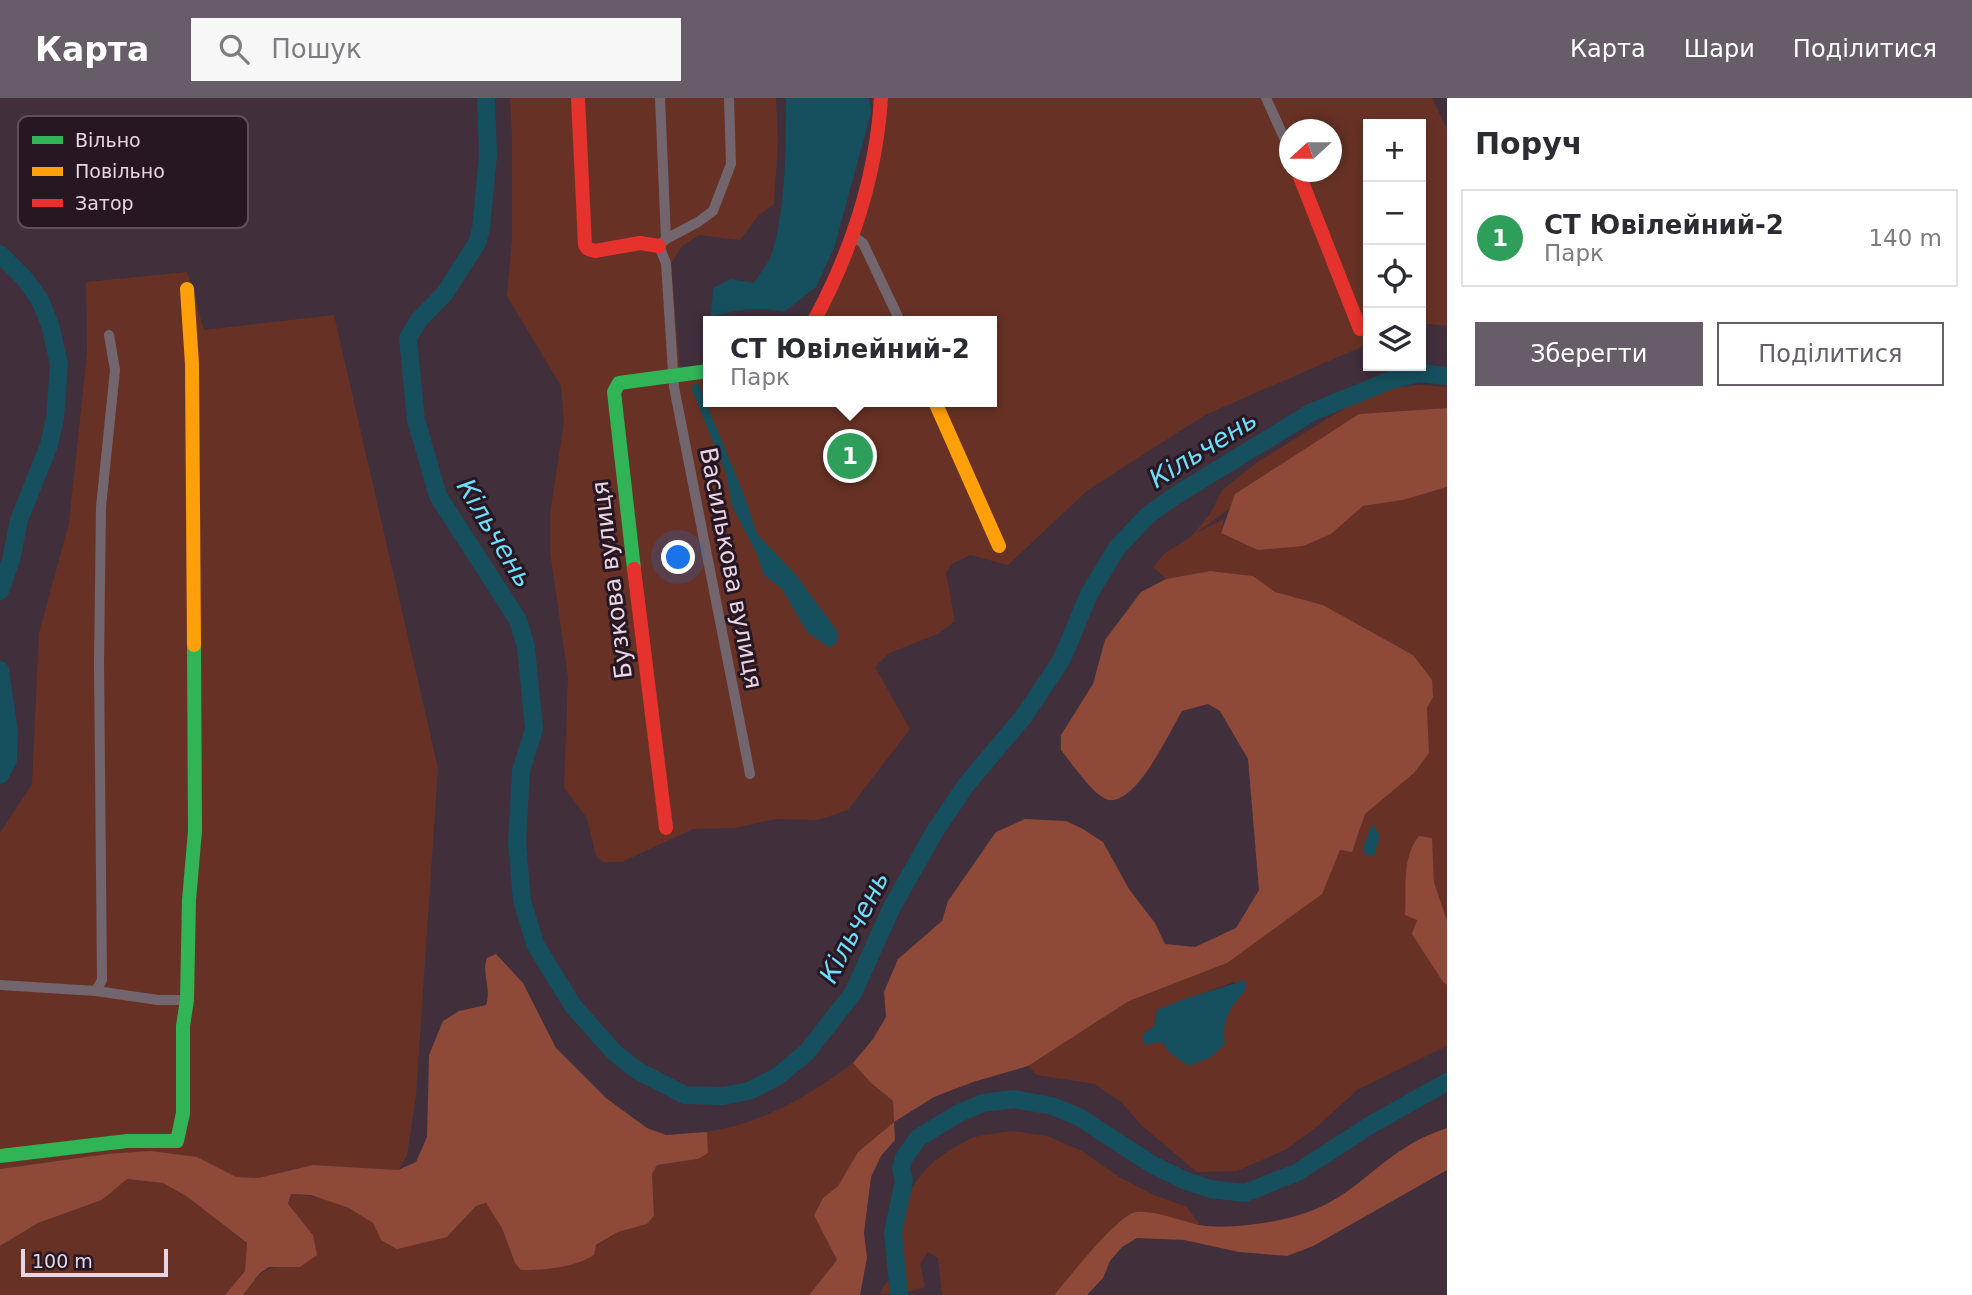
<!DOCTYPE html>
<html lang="uk">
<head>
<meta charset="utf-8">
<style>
	body { margin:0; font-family:"DejaVu Sans",sans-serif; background:#f7f7f7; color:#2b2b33 }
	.controls { position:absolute; right:21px; top:21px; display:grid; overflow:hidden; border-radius:0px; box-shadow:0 4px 10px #0003 }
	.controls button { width:63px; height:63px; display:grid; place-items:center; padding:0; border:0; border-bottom:2px solid #e1e1e2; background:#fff; color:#2b2b33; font:35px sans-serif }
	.compass { position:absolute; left:1279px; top:21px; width:63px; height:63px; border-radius:50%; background:#fff; box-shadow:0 4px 10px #0003; rotate:249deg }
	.scale { position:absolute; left:21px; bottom:18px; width:147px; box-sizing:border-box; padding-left:7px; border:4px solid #e9d4e3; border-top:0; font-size:19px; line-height:24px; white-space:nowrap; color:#e9d4e3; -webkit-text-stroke:5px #261722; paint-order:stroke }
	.you { position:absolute; left:679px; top:460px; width:24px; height:24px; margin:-18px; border:5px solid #fff; border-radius:50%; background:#1a73e8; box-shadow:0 0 0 10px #1a73e833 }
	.badge { display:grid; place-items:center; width:46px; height:46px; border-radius:50%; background:#665d68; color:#fff; font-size:23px; font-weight:700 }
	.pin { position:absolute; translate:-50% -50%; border:4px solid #fff; box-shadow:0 2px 7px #0006 }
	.popup { position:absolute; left:703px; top:218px; width:294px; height:91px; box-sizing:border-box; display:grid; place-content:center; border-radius:0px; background:#fff; filter:drop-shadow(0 2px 5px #0005); font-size:23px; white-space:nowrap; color:#7c7c81 }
	.popup b { font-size:26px; color:#2b2b33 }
	.popup::after { content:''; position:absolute; left:50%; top:100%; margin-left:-14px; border:14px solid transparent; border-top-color:#fff }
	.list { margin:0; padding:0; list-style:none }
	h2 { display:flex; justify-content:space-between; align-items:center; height:91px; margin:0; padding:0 28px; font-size:30px }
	h2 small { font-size:23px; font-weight:400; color:#7c7c81 }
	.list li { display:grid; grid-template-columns:46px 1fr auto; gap:21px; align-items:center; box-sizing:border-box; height:98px; margin:0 14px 14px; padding:0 14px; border:2px solid #e1e1e2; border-radius:0px }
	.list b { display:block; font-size:26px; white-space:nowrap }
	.list p { margin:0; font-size:23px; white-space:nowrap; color:#7c7c81 }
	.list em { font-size:23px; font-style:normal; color:#7c7c81 }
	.actions { display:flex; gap:14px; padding:21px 28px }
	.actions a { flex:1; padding:16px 0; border:2px solid #665d68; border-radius:0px; text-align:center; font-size:24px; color:#665d68 }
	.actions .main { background:#665d68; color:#fff }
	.icon { flex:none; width:38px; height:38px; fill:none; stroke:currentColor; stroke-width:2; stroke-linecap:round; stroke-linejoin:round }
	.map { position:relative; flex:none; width:1447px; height:1197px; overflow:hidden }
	header { display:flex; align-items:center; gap:42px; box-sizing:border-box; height:98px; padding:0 35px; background:#665d68; color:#fff }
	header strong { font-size:33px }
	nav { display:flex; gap:38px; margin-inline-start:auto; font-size:24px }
	.search { width:490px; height:63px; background:#f7f7f7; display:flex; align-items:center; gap:18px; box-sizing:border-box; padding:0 24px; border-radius:0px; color:#7c7c81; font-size:26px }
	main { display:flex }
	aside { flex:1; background:#fff }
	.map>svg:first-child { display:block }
	.green { fill:#673225; fill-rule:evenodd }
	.forest { fill:#8e4938 }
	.water { fill:#164f5d }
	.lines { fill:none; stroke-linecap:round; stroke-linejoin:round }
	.river { stroke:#164f5d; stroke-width:18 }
	.street { stroke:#72656e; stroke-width:10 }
	.fast { stroke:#30b455; stroke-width:14 }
	.slow { stroke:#ff9f0a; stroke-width:14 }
	.jam { stroke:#e5322d; stroke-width:14 }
	.labels { text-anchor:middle; stroke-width:6; stroke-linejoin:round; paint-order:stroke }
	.street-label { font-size:24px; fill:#e9d4e3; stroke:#261722 }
	.water-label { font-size:26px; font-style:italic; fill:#6cdffc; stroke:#261722 }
	.key { fill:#261722; stroke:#60505c; stroke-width:2 }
	.key-label { font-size:19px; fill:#e9d4e3 }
</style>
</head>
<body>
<header>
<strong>Карта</strong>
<div class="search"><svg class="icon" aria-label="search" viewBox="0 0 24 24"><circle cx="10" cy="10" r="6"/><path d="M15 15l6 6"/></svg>Пошук</div>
<nav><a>Карта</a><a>Шари</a><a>Поділитися</a></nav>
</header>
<main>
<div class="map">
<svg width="1447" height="1197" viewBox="0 0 1447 1197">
	<rect width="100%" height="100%" fill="#412f3c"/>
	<g class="green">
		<path d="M510 0H776L778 43 774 106 758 118 740 142 699 137 682 148 671 166 680 272 708 266V304H992V223H804L833 176 860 95 874 18 872 0H1432L1447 31V228L1421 225V26H1368V246L1205 317 1088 392 1008 467 970 457 952 466 946 475 955 523 938 536 889 555 875 569 910 631 848 712 818 722 776 721 734 730 693 731 622 764H602L596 757 587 720 564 690 568 579 550 453V416L564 324 561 288 507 198 512 142V39ZM1290 32H1332V74H1290Z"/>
		<path d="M187 174 204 232 334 217 438 670 416 998 407 1058 398 1072 313 1067 258 1080 235 1079 197 1059 107 1056 0 1071V735L32 686 39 535 69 425 87 256 86 184Z"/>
		<path d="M1420 287 1447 289V310L1359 316 1196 435 1224 421 1221 435 1331 436 1363 408 1403 402 1447 389V823L1434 784 1432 740 1406 800 1405 816 1417 822 1443 884 1447 887V948L1357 992 1319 1027 1287 1051 1237 1073 1197 1074 1142 1028 1121 1004 1095 986 1037 977 1028 968 1129 903 1227 865 1340 752 1352 754 1365 716 1414 675 1429 655 1427 610 1433 599 1413 557 1323 507 1275 494 1253 478 1210 473 1166 481 1153 469 1165 455 1191 439 1210 416 1222 392 1259 363 1356 303 1388 290ZM1234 884 1246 892 1230 908 1223 932 1171 956 1162 944 1143 936 1154 928 1157 912Z"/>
		<path d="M853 965 871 985 893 1003 894 1024 858 1054 838 1088 823 1100 814 1117 837 1162 809 1197H243C265 1168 264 1169 300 1169L313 1137 288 1106 291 1096C313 1097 360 1108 374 1127 377 1131 379 1138 381 1142L447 1139 476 1108 487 1105 502 1130 515 1165 596 1148 618 1134 647 1126 654 1118 652 1076 657 1067 698 1061 707 1055V1034C763 1025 809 998 853 965Z"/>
		<path d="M1013 1033 1047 1038 1082 1053 1119 1079 1154 1097 1187 1109 1200 1127 1169 1119 1117 1125 1054 1197H942L938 1160 928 1154 920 1166 925 1189 898 1197 880 1196 883 1189 901 1170C894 1118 907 1076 955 1049 961 1046 968 1041 975 1039 987 1036 1000 1035 1013 1033Z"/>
		<path d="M126 1081 163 1085 186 1098 247 1146 245 1173 225 1197H0V1148L38 1125 102 1102Z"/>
	</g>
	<g class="forest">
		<path d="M1447 310V389L1403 402 1363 408 1331 436 1303 448 1258 452 1221 435 1235 396 1359 316Z"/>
		<path d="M1210 473 1253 478 1275 494 1323 507 1413 557 1432 582 1433 599 1427 610 1429 655 1414 675 1365 716 1352 754 1340 752 1322 796 1227 865 1129 903 1028 968 973 984 934 999 894 1024 895 1042 881 1058 871 1079 864 1135 867 1160 860 1197H809L837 1162 814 1117 823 1100 838 1088 858 1054 894 1024 893 1003 871 985 853 965 873 941 886 919 884 894 898 861 942 823 948 803 996 734 1025 721 1066 723 1083 731 1103 744 1129 791 1155 825 1165 846 1195 849 1236 830 1259 792 1248 661 1220 613 1208 606 1182 613C1170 633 1137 706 1109 702 1094 699 1071 664 1061 652V637L1093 586 1105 542 1141 494 1166 481Z"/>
		<path d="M1419 738 1432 740 1434 784 1447 823V887L1443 884 1412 836 1417 822 1405 817C1407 789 1401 761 1419 738Z"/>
		<path d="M496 856 523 885 556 950 606 1000 647 1030 666 1037 707 1034 708 1055 698 1061 657 1067 652 1076 654 1118 647 1126 618 1134 596 1147 594 1157C573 1170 545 1172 521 1172L515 1165 502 1130 486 1105 476 1108 447 1139 397 1151 381 1142 373 1125 349 1110 311 1097 291 1096 288 1106 313 1137 317 1157 300 1169H269L260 1175 243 1197H225L245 1173 247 1145 186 1098 163 1085 127 1081 102 1102 38 1125 0 1148V1071L107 1056 150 1053 197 1059 236 1079 258 1080 313 1067 398 1072 416 1064 427 1039 429 957 443 923 459 913 486 907C492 891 481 875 487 860Z"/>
		<path d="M1447 1030V1072L1313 1148 1287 1158 1239 1154 1184 1142 1137 1140 1122 1149 1110 1163 1103 1180 1087 1197H1054C1069 1180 1117 1117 1136 1114 1155 1112 1181 1123 1199 1127 1228 1132 1277 1125 1305 1115 1351 1101 1380 1060 1422 1040 1430 1036 1439 1033 1447 1030Z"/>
	</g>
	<g class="water">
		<path d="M786 0H869L871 15 834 150 816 189 784 214C758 208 737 212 711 219L713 190 731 181 754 185C760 175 770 164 773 152 786 106 786 48 786 0Z"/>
		<path d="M698 285 744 397 757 436 796 477 838 534 837 545 828 549 807 534 782 491 764 477 756 454 732 408 726 376 691 289Z"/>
		<path d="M1372 726 1380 738 1374 758 1365 756 1363 750Z"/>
		<path d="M1246 882V892C1230 909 1221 923 1225 946L1211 959 1189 968 1171 956 1162 944 1143 947V936L1154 928 1157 912 1184 901Z"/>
	</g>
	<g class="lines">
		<g class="river">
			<path d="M486 0 488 57 481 131 477 145 445 195 419 222 408 240 416 322 438 398 518 522 526 549 534 631 521 673 517 744 522 802 535 846 573 908 615 955 638 973 685 997 723 998 749 993 778 978 807 954 853 895 892 809 935 733 966 687 1024 618 1062 561 1089 496 1117 450 1147 418 1173 399 1312 314 1391 282 1419 275 1447 278"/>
			<path d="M0 156 25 181 40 202 50 227 59 266 55 320 49 347 19 422 11 462 0 493"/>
			<path d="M0 572 9 635 8 662 0 677"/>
			<path d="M899 1197 893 1134 904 1083 901 1071 904 1060 918 1040 959 1015 983 1005 1014 1001 1052 1008 1079 1019 1153 1067 1186 1083 1211 1091 1245 1095 1298 1074 1372 1026 1447 984"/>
		</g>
		<g class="street">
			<path d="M660 0 666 141 659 148 666 165 674 289 750 676"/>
			<path d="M1266 0 1290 53"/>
			<path d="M854 139 863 145 900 223"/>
			<path d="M666 141 698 124 713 113 731 66 729 0"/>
			<path d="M0 887 96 893 102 882 99 565 101 409 115 272 109 237"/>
			<path d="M96 893 158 902H187"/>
		</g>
		<g class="fast">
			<path d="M634 471 614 294 619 285 708 273"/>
			<path d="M0 1058 127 1043H177L183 1015V928L187 902 189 802 195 733 194 547"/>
		</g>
		<g class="slow">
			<path d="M187 191 192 266 194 547"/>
			<path d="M935 304 999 448"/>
		</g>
		<g class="jam">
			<path d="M578 0 585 147 588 151 595 153 640 145 659 148"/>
			<path d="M1298 74 1360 231"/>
			<path d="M814 223C852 152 876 80 881 0"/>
			<path d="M634 471 666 730"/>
		</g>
	</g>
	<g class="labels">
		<g class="street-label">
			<text transform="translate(731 470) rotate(79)" y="8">Василькова вулиця</text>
			<text transform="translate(612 482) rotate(-97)" y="8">Бузкова вулиця</text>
		</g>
		<g class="water-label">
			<text transform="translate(1203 351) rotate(-32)" y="9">Кільчень</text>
			<text transform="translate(495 435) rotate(59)" y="9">Кільчень</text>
			<text transform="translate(854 829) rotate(-63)" y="9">Кільчень</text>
		</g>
	</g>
	<rect x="18" y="18" width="230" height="112" rx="10" class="key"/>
	<rect x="32" y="38" width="31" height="8" fill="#30b455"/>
	<rect x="32" y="69" width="31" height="9" fill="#ff9f0a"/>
	<rect x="32" y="101" width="31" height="8" fill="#e5322d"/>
	<g class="key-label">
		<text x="75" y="49">Вільно</text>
		<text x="75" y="80">Повільно</text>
		<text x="75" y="112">Затор</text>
	</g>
</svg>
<div class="controls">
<button>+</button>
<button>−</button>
<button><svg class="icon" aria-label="locate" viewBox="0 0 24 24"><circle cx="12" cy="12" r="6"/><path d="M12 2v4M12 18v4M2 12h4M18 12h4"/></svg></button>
<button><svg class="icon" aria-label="layers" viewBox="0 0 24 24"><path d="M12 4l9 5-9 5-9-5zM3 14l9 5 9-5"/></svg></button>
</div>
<svg class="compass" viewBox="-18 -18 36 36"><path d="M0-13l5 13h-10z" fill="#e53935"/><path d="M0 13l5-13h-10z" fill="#7c7c81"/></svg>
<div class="scale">100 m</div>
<div class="you"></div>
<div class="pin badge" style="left:850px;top:358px;background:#2e9e5b">1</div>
<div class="popup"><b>СT Ювілейний-2</b>Парк</div>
</div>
<aside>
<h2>Поруч<small></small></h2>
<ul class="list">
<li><span class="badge" style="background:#2e9e5b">1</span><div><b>СT Ювілейний-2</b><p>Парк</p></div><em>140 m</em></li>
</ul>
<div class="actions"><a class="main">Зберегти</a><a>Поділитися</a></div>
</aside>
</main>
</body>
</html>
